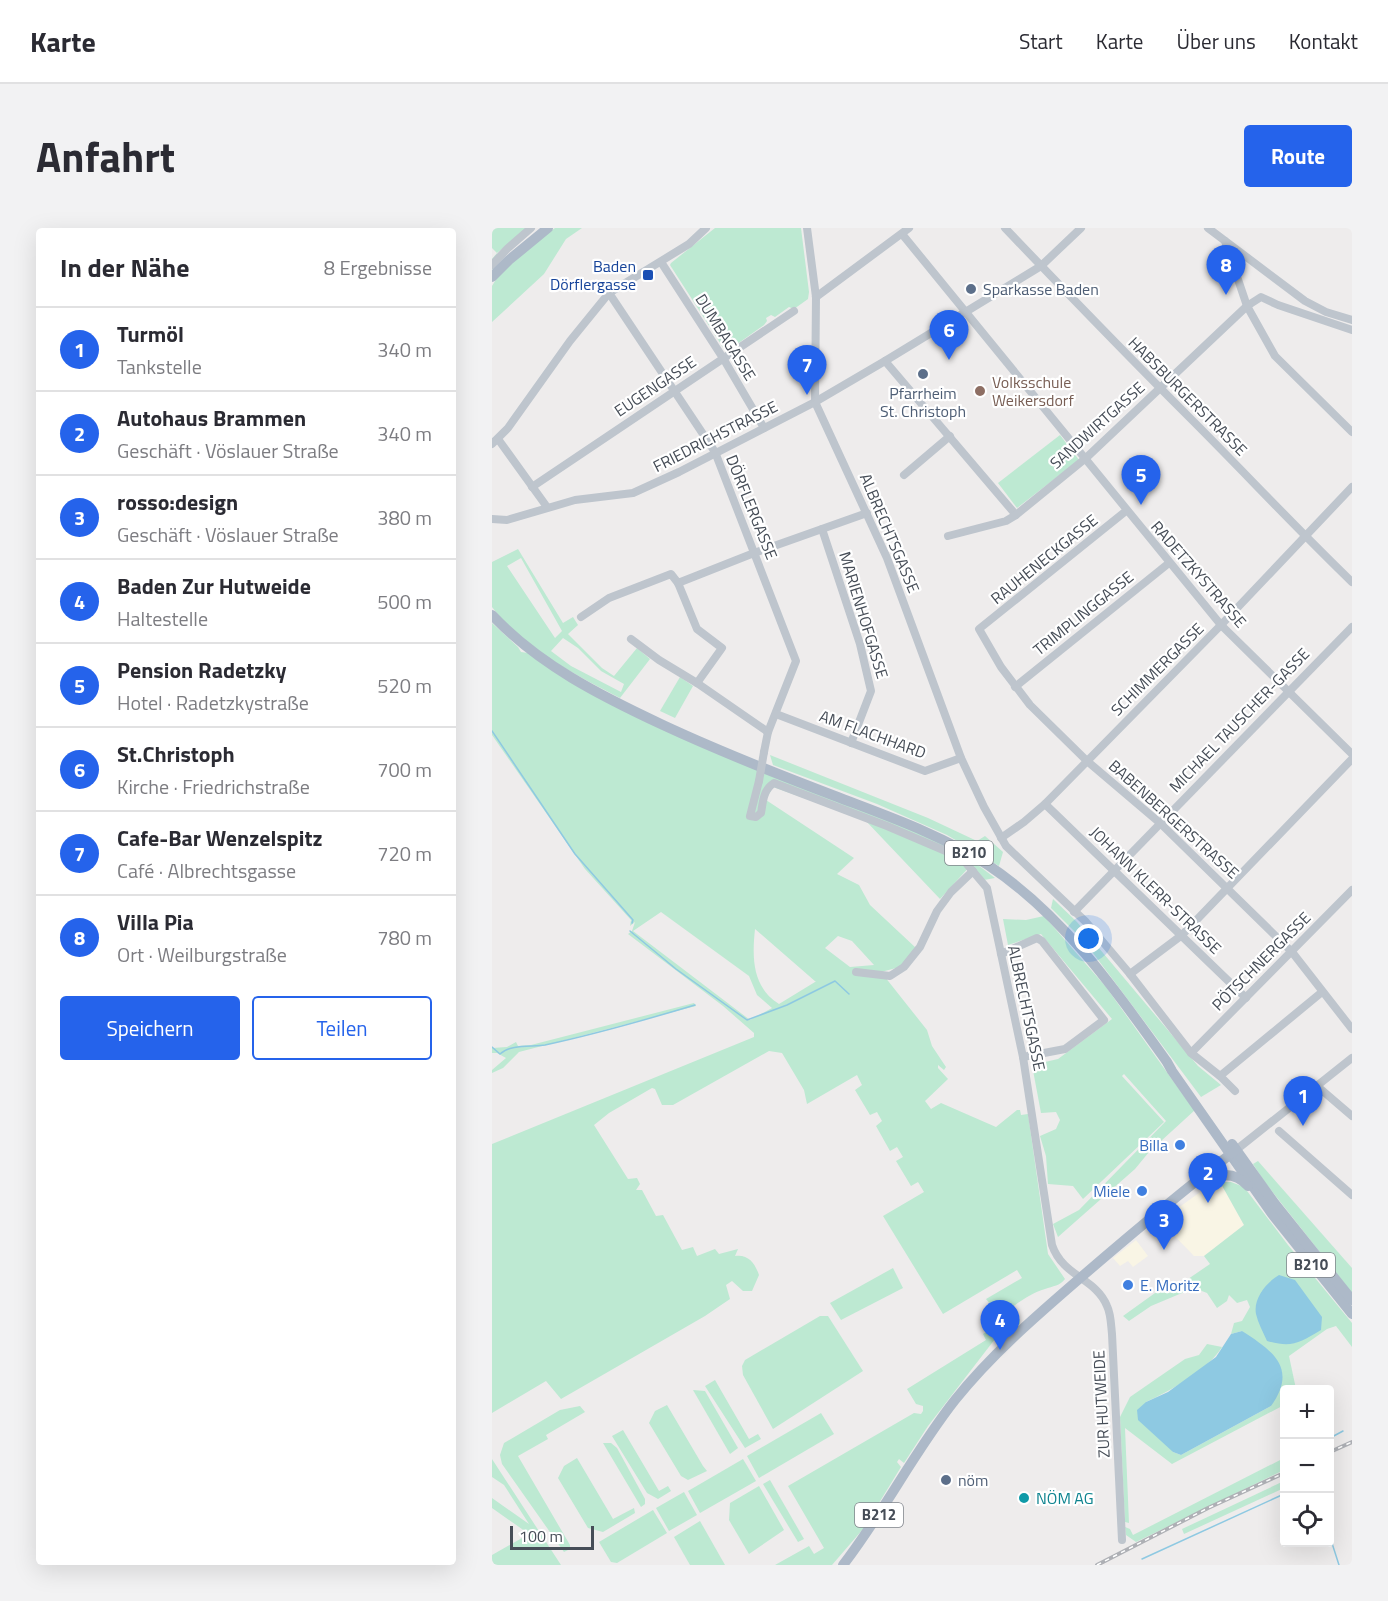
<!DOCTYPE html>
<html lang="de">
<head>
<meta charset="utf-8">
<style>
	body { margin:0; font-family:"Titillium Web",sans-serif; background:#f2f2f3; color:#2b2b33 }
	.controls { position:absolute; right:18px; bottom:18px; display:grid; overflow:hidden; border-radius:6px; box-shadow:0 6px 24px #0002 }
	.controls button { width:54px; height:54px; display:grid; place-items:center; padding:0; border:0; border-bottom:2px solid #e1e1e2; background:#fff; color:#2b2b33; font:30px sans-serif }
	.scale { position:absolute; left:18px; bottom:15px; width:84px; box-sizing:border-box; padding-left:6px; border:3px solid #464d57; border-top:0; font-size:16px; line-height:21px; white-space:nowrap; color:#464d57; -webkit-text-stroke:4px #fff; paint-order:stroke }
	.you { position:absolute; left:597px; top:711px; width:21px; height:21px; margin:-15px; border:4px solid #fff; border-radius:50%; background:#1a73e8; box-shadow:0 0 0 9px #1a73e833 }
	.badge { display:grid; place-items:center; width:39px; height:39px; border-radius:50%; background:#2563eb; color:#fff; font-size:20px; font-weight:700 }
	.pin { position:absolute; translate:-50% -50px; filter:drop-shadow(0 2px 3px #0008) }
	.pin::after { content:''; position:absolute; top:32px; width:21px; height:18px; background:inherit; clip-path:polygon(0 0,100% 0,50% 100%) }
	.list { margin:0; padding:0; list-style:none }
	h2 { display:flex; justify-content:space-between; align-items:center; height:78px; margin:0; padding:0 24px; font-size:26px }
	h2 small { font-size:20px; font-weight:400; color:#7c7c81 }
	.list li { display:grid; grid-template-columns:39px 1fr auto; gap:18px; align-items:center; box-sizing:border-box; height:84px; padding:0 24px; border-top:2px solid #e1e1e2 }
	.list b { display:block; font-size:22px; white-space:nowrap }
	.list p { margin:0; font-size:20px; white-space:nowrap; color:#7c7c81 }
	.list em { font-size:20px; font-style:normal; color:#7c7c81 }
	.actions { display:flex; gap:12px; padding:18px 24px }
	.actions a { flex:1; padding:14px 0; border:2px solid #2563eb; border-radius:6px; text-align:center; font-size:21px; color:#2563eb }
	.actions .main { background:#2563eb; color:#fff }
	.icon { flex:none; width:33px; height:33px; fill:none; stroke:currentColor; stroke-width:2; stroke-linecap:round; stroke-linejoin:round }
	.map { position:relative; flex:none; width:860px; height:1337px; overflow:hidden; border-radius:6px }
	header { display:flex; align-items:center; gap:36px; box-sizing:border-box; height:84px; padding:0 30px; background:#fff; border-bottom:2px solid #e1e1e2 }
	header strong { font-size:28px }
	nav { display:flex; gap:33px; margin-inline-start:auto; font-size:21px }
	.intro { display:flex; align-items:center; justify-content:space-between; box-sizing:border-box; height:144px; padding:0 36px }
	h1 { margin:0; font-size:42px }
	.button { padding:15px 27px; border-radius:6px; background:#2563eb; color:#fff; font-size:21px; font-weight:700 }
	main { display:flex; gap:36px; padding:0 36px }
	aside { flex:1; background:#fff; border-radius:6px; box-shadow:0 6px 24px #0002 }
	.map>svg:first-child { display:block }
	.commercial { fill:#f9f5e5 }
	.green { fill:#bde9d2; fill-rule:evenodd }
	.water { fill:#8ec9e2 }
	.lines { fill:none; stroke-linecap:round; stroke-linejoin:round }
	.stream { stroke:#8ec9e2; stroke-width:1.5 }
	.minor { stroke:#bec5cd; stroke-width:8 }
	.major { stroke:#adb9c8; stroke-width:10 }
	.rail-casing { stroke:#aeb0b5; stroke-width:4 }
	.rail { stroke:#fff; stroke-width:1.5; stroke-dasharray:4.5; stroke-linecap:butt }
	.minor-bridge { stroke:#bec5cd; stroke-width:8 }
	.transit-dot { fill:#1a4fb4; stroke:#fff; stroke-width:2 }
	.service-dot { fill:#5c6f8a; stroke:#fff; stroke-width:2 }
	.education-dot { fill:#8d6e63; stroke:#fff; stroke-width:2 }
	.shop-dot { fill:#3f7fe0; stroke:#fff; stroke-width:2 }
	.culture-dot { fill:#0f9aa8; stroke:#fff; stroke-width:2 }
	.labels { text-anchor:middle; stroke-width:4.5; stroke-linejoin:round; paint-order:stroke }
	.shield { fill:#fff; stroke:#7e8289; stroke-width:1.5 }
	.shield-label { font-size:15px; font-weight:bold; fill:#464d57 }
	.transit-label { font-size:16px; fill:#164399; stroke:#fff; text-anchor:end }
	.service-label { font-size:16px; fill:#4e5e75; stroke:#fff; text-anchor:start }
	.street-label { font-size:16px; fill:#464d57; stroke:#fff }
	.education-label { font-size:16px; fill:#785e54; stroke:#fff; text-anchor:start }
	.shop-label { font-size:16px; fill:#366cbe; stroke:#fff; text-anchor:end }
	.culture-label { font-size:16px; fill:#0d838f; stroke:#fff; text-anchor:start }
</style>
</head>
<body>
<header>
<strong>Karte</strong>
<nav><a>Start</a><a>Karte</a><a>Über uns</a><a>Kontakt</a></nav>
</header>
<div class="intro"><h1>Anfahrt</h1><a class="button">Route</a></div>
<main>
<aside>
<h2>In der Nähe<small>8 Ergebnisse</small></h2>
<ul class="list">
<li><span class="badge">1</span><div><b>Turmöl</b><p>Tankstelle</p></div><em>340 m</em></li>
<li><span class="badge">2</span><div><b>Autohaus Brammen</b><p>Geschäft · Vöslauer Straße</p></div><em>340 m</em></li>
<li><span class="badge">3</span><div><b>rosso:design</b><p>Geschäft · Vöslauer Straße</p></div><em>380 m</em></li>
<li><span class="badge">4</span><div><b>Baden Zur Hutweide</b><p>Haltestelle</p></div><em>500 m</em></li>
<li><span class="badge">5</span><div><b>Pension Radetzky</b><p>Hotel · Radetzkystraße</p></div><em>520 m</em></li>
<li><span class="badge">6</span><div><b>St.Christoph</b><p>Kirche · Friedrichstraße</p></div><em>700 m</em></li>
<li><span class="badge">7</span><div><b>Cafe-Bar Wenzelspitz</b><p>Café · Albrechtsgasse</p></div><em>720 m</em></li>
<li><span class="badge">8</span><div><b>Villa Pia</b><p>Ort · Weilburgstraße</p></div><em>780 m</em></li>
</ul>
<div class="actions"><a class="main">Speichern</a><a>Teilen</a></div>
</aside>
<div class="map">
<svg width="860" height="1337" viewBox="0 0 860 1337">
	<rect width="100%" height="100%" fill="#eeecec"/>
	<g class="commercial">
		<path d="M728 954 752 997 712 1028H702L668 993 718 957Z"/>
		<path d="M644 1012 656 1028 641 1039 636 1033 628 1038 621 1030Z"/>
	</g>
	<g class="green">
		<path d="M0 0H36L5 25 4 37 0 42V31L5 25 0 20Z"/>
		<path d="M63 0H90L74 11 52 46 0 94V58C12 36 42 14 63 0Z"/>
		<path d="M223 0H309L317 64 316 71 302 81 297 79 283 89 279 87 274 90 275 93 272 97 234 124 178 37 179 35Z"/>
		<path d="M568 207 587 232 525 280 506 255Z"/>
		<path d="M26 321 71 395 81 389 86 397 76 406 110 440 122 448 145 420 158 431 128 470C82 446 32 421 0 379V334ZM29 330 70 403 63 410 15 338ZM71 410 86 420 109 443 132 456 129 464 79 438 59 423Z"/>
		<path d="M0 395 26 419 29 424 36 425 80 454 436 608 482 634 503 650 492 652 479 637 448 671 373 592 281 559 274 572 362 630 345 646 367 657 378 677 424 720 408 739 389 744 435 802 440 818 454 839 452 842 446 837V840L456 851 433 873 439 881 449 875 504 899 525 882H528L529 887 536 886 556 1026 573 1051C568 1058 561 1058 553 1061 536 1066 522 1078 508 1088L494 1071 530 1050 525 1042 451 1086 391 988 432 964 426 954 419 958 404 933 411 929 405 919 398 923 384 898 390 893 385 884 378 887 363 862 370 857 365 847 315 876 312 862 290 825 277 823 181 877H170L163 861 160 860 117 885 102 897 136 951 145 950 148 956 144 962H150L164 988 171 987 190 1022 201 1019 205 1028 223 1021 227 1026 246 1021 243 1028C256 1026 263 1035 267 1047L260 1063H251L240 1053 234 1057 238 1071 213 1088 69 1171 54 1153 0 1185V916L262 809V805L231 778 136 706 140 703 143 694 138 698 139 692 93 641 0 507ZM169 684 257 748 265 767 280 780 258 792 141 703ZM263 701 324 754H323L287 776C260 759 260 730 263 701ZM346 708 360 713 382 737 358 739 333 720Z"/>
		<path d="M188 449 201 458 183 490 168 483Z"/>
		<path d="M278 527 436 590 485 613 493 608 511 624 507 638 455 607 385 576 281 537Z"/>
		<path d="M561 671 585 694 706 838 729 857 709 869 592 713 559 680Z"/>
		<path d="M552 688 614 759 699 878 703 882 657 924 643 941 566 1009 561 996 587 982 674 893 632 846 630 848 672 894 591 971 581 958 556 956 554 928 548 908 564 901 568 892 564 884 549 885 540 837 566 831 620 791 549 706 516 717 511 691 534 692Z"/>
		<path d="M202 775 204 778 27 824 11 840 0 845V842L14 830 5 825H0V820L15 819 24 814 26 818 39 817Z"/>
		<path d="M766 933 860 1040V1065L772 953 761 936Z"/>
		<path d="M728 954H739L752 959 796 1017 860 1095V1119L844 1098 835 1101 797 1128 804 1161 792 1162V1177L680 1236 633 1200 637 1295 633 1294 628 1189 638 1169 693 1131 707 1127 715 1116 730 1119C716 1142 678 1163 654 1174L681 1224 689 1227 779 1178 750 1103 739 1106 742 1095 750 1093 758 1079 755 1072 745 1075 737 1067 735 1073 725 1080 715 1065 702 1060 659 1078 637 1093 631 1088 670 1060 680 1062 718 1036 712 1028 752 997Z"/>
		<path d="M401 1040 411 1060 349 1092 338 1075Z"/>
		<path d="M328 1088H336L371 1143 281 1201 251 1147 250 1138 253 1132Z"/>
		<path d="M518 1088H524L528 1092V1096L508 1112 503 1111 436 1198 412 1235 407 1231 405 1234 409 1239 371 1301 340 1337H283L317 1318 322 1326 332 1320 296 1258 422 1185 429 1186 431 1183V1178L424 1176 415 1161 494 1112 491 1106Z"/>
		<path d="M223 1152 257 1211 266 1206 269 1211 253 1220 213 1158Z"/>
		<path d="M201 1162 213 1163 246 1220 238 1226Z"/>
		<path d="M175 1177 211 1238 215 1243 196 1252 189 1248 157 1195 163 1183Z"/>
		<path d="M88 1178 93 1184 54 1207 56 1211 26 1228 78 1317V1321L72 1324 10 1236 8 1227 12 1215 68 1182Z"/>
		<path d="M329 1185 342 1206 267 1250 255 1228Z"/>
		<path d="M131 1202 167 1263 176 1258 179 1263 166 1271 155 1265 120 1208Z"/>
		<path d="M111 1215H119L125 1220 153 1271V1276L149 1279Z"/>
		<path d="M85 1230 121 1291 142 1280 143 1285 111 1304 96 1300 66 1250 72 1238Z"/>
		<path d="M792 1230V1242L644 1314 634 1307 633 1299 638 1301 641 1307Z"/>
		<path d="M0 1231 69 1337H0V1327L37 1306 0 1280V1270L37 1296 12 1257 0 1249Z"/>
		<path d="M251 1231 264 1253 208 1285 196 1263Z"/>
		<path d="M278 1252 312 1311 306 1314 271 1256Z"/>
		<path d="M792 1253V1260L692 1306 690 1301Z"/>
		<path d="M267 1258 292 1302 257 1326 237 1292 238 1275Z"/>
		<path d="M192 1264 205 1287 177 1303 164 1280Z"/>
		<path d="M161 1282 175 1305 125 1335 119 1334 107 1314Z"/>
		<path d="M208 1293 233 1337H198L182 1309Z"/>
	</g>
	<g class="water">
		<path d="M787 1047 803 1052 830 1089 829 1102C807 1115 800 1120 775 1113 771 1104 766 1095 764 1086 761 1070 775 1054 787 1047Z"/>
		<path d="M750 1103C781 1123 806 1140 779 1178L689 1227 681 1224 646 1192 645 1182 654 1174 676 1164 724 1129 739 1106Z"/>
	</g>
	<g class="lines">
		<g class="stream">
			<path d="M0 503 83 626 141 692 140 695"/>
			<path d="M138 703 184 741 255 792 295 777 343 753 357 766"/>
			<path d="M0 819 8 826C18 816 40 819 53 817 104 806 153 792 203 777"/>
			<path d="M838 1210 851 1203"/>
			<path d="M838 1309 847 1337"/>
			<path d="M650 1331 792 1266"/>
		</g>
		<g class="minor">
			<path d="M315 0 324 69 323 174 395 330 469 530 492 579 514 618 594 694 638 746 699 825 728 848 743 863"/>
			<path d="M513 0C575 65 637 129 700 192 754 246 805 301 860 354"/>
			<path d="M716 0 813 73 834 84 860 92"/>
			<path d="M410 6 729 397 860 526"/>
			<path d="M733 13 755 78 783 128 860 204"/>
			<path d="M169 34 231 130 272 200"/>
			<path d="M0 37 15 21 39 0"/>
			<path d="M117 65 223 224 304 433 276 504 272 524"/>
			<path d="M324 69 417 0"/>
			<path d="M393 133 524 287"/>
			<path d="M6 211 55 279"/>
			<path d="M0 216 16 200 78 113 117 65 197 16 214 0"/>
			<path d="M412 247 458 208"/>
			<path d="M40 259 302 83"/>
			<path d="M634 283 487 401 509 439 538 477 595 533 668 595 800 724 860 801"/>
			<path d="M0 291 15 292 83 272 141 265 187 244 323 174 393 133 549 38 589 0"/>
			<path d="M330 301 368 416 379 463 359 515"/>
			<path d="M456 308 514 293 524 287 594 230 755 78 769 69 786 77 860 102"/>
			<path d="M186 355 205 401 230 420 205 455"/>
			<path d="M89 389 117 370 179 346 186 355 262 325 375 285"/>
			<path d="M139 411 167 432 205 455 276 504"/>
			<path d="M523 459 677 335"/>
			<path d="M284 486 433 543 469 530"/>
			<path d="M267 553 258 588 264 589 269 585C271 574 271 562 282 555L395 598 463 627 473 634 495 660 531 829 560 1017C571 1049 604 1050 615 1078 619 1086 619 1097 620 1106L630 1312"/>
			<path d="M553 576 754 770"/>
			<path d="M509 610 532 594 553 576 729 397 860 259"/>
			<path d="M582 684 860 399"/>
			<path d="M509 726 545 710 550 713 612 792 573 821 531 829"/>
			<path d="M364 744 398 748 412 739 428 719 445 683 459 664 481 643"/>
			<path d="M638 746 690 707 860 531"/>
			<path d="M699 825 860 662"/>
			<path d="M728 848 830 764"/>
			<path d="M825 858 860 888"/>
			<path d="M787 903 860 967"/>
			<path d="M744 922 860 830"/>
		</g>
		<g class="major">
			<path d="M0 49 17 32 56 0"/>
			<path d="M0 387C47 437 109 468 171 497 227 523 285 546 343 568 395 588 448 606 496 637 571 687 623 761 675 834L680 843 780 986 860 1086"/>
			<path d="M740 916 783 976 860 1072"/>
			<path d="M711 954C727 945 743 943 756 958"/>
			<path d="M351 1337C392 1284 422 1224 463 1172 499 1127 543 1089 587 1051 638 1007 690 963 744 922"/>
		</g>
		<defs>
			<g id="rail">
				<path d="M838 1224 860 1214"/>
				<path d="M605 1337 716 1280 792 1245"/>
			</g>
		</defs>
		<use href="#rail" class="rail-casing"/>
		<use href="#rail" class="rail"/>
		<path class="minor-bridge" d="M267 553 272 524"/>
	</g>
	<rect class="transit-dot" x="150" y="41" width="12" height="12" rx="3"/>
	<g class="service-dot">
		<circle cx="479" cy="61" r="6"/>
		<circle cx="431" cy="146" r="6"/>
		<circle cx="454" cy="1252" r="6"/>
	</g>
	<circle class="education-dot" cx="488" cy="163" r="6"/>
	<g class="shop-dot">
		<circle cx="688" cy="917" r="6"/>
		<circle cx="650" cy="963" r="6"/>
		<circle cx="636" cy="1057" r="6"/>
	</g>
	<circle class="culture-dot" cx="532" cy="1270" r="6"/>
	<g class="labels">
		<g class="shield">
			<rect x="453" y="613" width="48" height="24" rx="4.5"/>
			<rect x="795" y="1025" width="48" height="24" rx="4.5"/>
			<rect x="363" y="1275" width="48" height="24" rx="4.5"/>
		</g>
		<g class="shield-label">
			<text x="477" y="630">B210</text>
			<text x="819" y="1042">B210</text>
			<text x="387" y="1292">B212</text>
		</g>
		<g class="transit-label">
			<text x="144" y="44">Baden<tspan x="144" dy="18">Dörflergasse</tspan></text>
		</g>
		<g class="service-label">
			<text x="491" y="67">Sparkasse Baden</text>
			<text x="431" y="171" text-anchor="middle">Pfarrheim<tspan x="431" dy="18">St. Christoph</tspan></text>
			<text x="466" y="1258">nöm</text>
		</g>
		<g class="street-label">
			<text transform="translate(234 109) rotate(58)" y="6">DUMBAGASSE</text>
			<text transform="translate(163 158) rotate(-34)" y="6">EUGENGASSE</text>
			<text transform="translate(696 168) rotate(45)" y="6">HABSBURGERSTRASSE</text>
			<text transform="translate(605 197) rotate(-42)" y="6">SANDWIRTGASSE</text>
			<text transform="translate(223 208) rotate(-27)" y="6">FRIEDRICHSTRASSE</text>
			<text transform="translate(260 279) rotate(68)" y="6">DÖRFLERGASSE</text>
			<text transform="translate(398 305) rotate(67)" y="6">ALBRECHTSGASSE</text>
			<text transform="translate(552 331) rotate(-39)" y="6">RAUHENECKGASSE</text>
			<text transform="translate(707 346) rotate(49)" y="6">RADETZKYSTRASSE</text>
			<text transform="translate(591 385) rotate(-39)" y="6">TRIMPLINGGASSE</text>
			<text transform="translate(372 387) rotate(73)" y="6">MARIENHOFGASSE</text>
			<text transform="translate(665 441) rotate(-45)" y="6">SCHIMMERGASSE</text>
			<text transform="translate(747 492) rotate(-46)" y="6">MICHAEL TAUSCHER-GASSE</text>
			<text transform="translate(381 506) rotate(20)" y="6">AM FLACHHARD</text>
			<text transform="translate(682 591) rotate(42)" y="6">BABENBERGERSTRASSE</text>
			<text transform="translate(664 662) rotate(44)" y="6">JOHANN KLERR-STRASSE</text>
			<text transform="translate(769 733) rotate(-45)" y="6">PÖTSCHNERGASSE</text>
			<text transform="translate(535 780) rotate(78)" y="6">ALBRECHTSGASSE</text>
			<text transform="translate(609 1176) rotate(-93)" y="6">ZUR HUTWEIDE</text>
		</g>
		<g class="education-label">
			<text x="500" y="160">Volksschule<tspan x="500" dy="18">Weikersdorf</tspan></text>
		</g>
		<g class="shop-label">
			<text x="676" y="923">Billa</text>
			<text x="638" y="969">Miele</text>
			<text x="648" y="1063" text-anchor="start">E. Moritz</text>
		</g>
		<g class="culture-label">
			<text x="544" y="1276">NÖM AG</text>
		</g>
	</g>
</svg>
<div class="controls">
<button>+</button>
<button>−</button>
<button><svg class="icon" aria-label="locate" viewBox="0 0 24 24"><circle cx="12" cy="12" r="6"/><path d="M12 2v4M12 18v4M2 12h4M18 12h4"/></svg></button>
</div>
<div class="scale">100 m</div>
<div class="you"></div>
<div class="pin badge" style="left:811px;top:898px">1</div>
<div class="pin badge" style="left:716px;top:975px">2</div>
<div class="pin badge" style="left:672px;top:1022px">3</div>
<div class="pin badge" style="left:508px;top:1122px">4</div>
<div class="pin badge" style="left:649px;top:277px">5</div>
<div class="pin badge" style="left:457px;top:132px">6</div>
<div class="pin badge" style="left:315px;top:167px">7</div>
<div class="pin badge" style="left:734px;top:67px">8</div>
</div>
</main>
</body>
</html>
